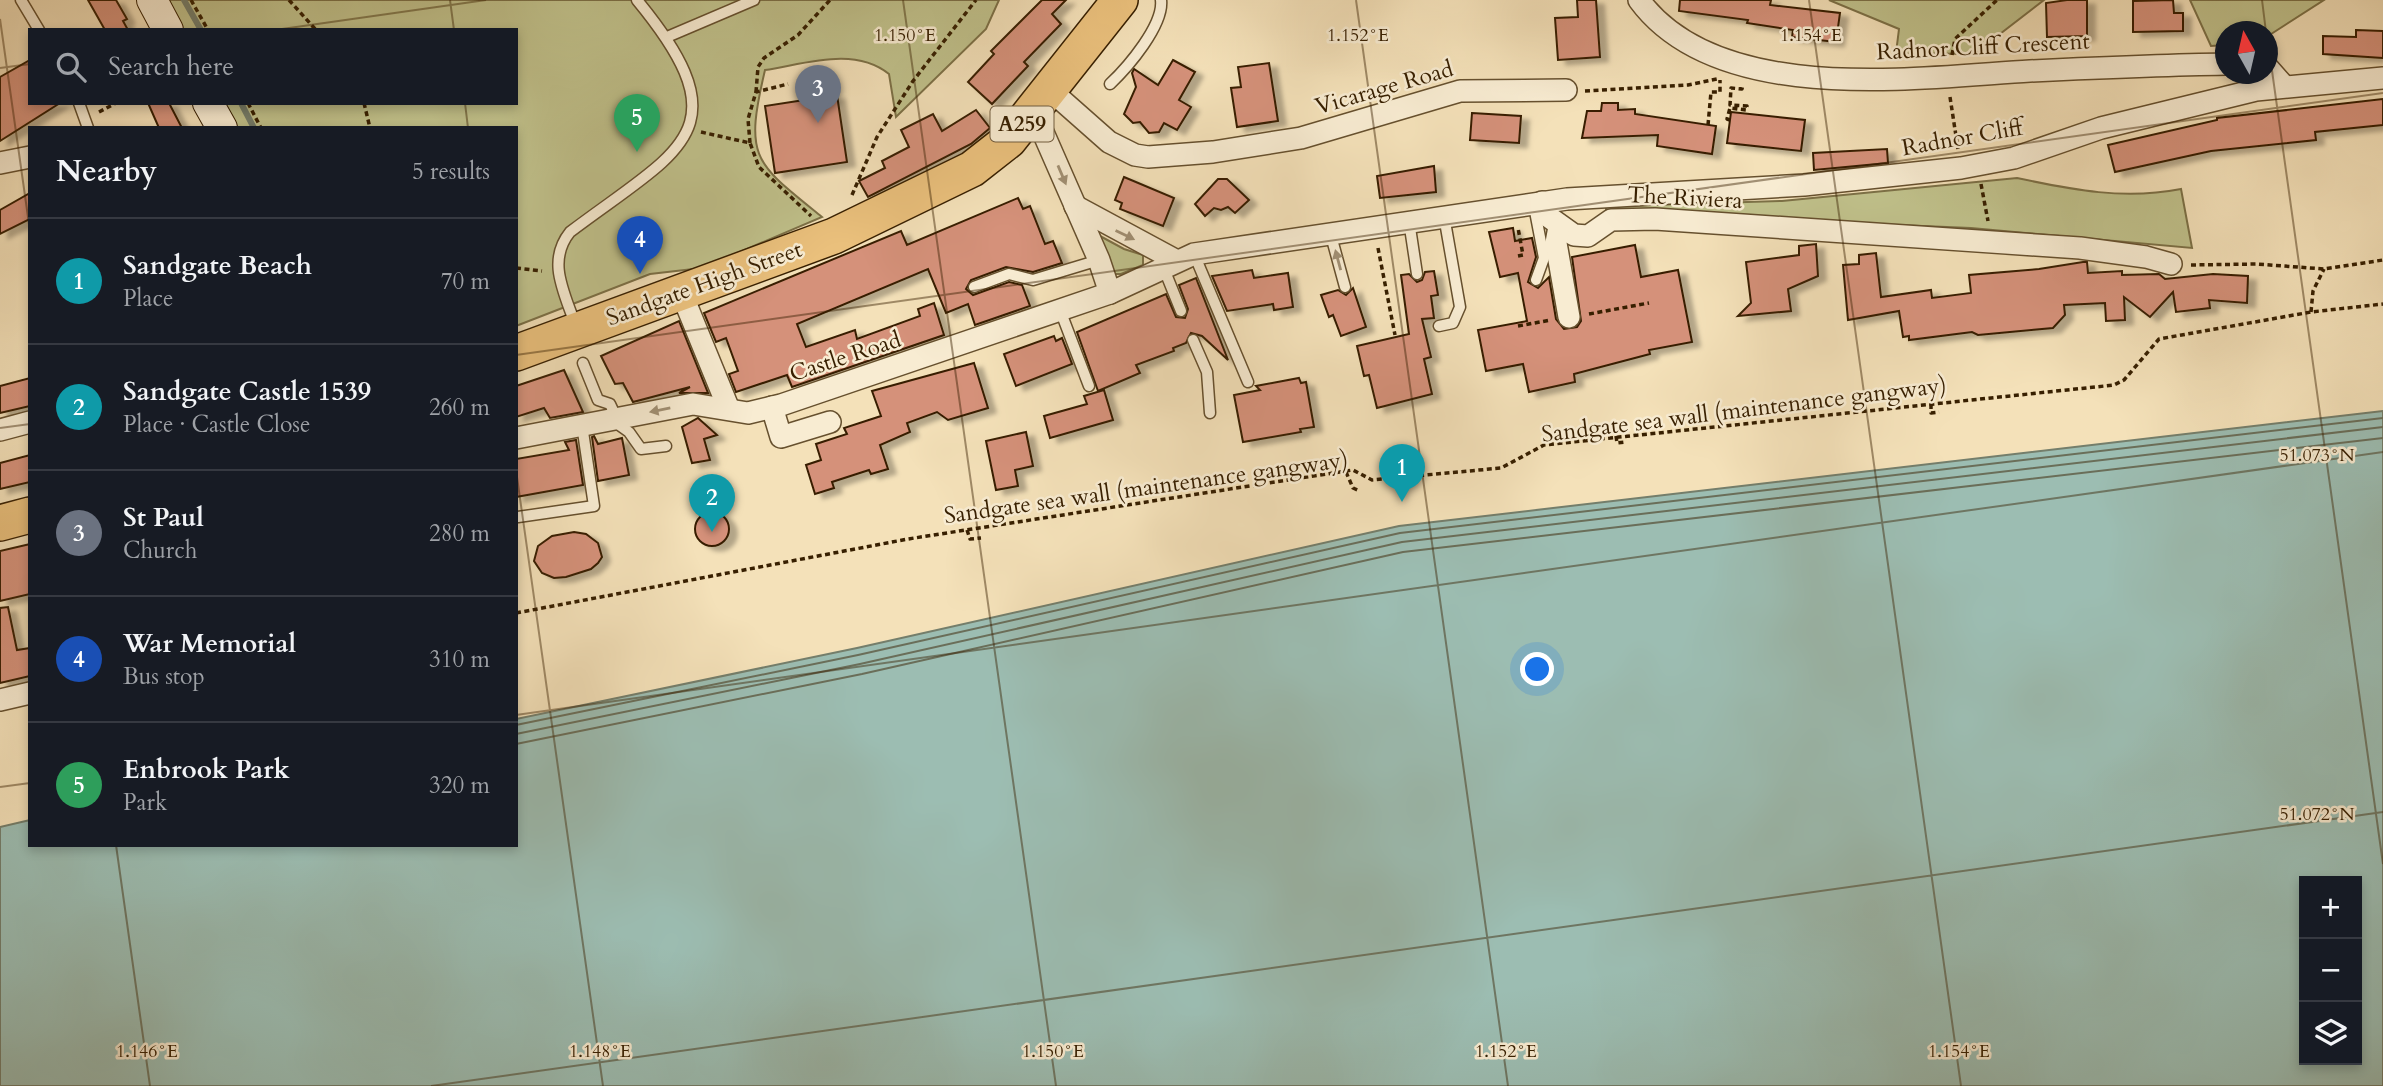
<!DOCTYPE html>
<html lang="en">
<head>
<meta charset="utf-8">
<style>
	body { margin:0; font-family:Cardo,serif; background:#20242c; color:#f1f3f6 }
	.controls { position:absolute; right:21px; bottom:21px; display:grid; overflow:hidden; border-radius:0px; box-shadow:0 4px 10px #0003 }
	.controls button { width:63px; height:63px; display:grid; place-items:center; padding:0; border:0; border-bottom:2px solid #363941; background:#171b24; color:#f1f3f6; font:35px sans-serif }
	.compass { position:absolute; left:2215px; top:21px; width:63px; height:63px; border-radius:50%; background:#171b24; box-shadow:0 4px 10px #0003; rotate:352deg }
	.you { position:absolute; left:1538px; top:670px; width:24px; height:24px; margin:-18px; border:5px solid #fff; border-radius:50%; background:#1a73e8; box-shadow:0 0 0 10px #1a73e833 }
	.badge { display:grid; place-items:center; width:46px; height:46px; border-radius:50%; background:#c59692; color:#fff; font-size:23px; font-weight:700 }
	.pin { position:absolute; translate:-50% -58px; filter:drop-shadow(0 2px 4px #0008) }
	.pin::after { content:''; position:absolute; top:37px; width:24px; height:21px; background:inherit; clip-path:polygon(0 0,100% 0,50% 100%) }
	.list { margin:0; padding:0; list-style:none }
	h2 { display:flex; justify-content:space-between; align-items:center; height:91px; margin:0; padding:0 28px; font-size:30px }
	h2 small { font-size:23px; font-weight:400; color:#9ea1a6 }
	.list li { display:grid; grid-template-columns:46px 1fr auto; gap:21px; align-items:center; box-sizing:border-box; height:126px; padding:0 28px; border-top:2px solid #363941 }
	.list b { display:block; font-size:26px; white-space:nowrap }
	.list p { margin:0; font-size:23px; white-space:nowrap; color:#9ea1a6 }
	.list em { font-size:23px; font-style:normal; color:#9ea1a6 }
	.icon { flex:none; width:38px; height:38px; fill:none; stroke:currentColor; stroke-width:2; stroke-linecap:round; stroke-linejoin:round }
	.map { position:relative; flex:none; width:2383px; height:1086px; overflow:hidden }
	.search { position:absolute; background:#171b24; box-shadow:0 4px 10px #0003; left:28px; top:28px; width:490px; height:77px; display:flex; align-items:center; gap:18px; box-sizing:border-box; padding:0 24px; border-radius:0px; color:#9ea1a6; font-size:26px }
	.panel { position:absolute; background:#171b24; box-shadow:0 4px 10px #0003; left:28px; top:126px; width:490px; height:721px; border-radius:0px }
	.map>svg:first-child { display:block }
	.green { fill:#c0c18b; stroke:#7c7046; stroke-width:2 }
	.water { fill:#9cbdb2; stroke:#747e6b; stroke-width:2; fill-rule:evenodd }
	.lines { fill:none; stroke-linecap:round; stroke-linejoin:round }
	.shore { stroke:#6a6e59; stroke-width:2 }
	.stream { stroke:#747e6b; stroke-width:6 }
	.building { fill:#d5917a; stroke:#371f00; stroke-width:2; filter:url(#shadow) }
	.service-casing { stroke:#66502e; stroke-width:13 }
	.minor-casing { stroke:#66502e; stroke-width:24 }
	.secondary-casing { stroke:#371f00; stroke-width:32 }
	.trunk-casing { stroke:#371f00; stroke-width:38 }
	.path { stroke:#371f00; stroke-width:3.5; stroke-dasharray:5 3.5; stroke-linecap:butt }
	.service { stroke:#f8ecd2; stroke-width:10 }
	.minor { stroke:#f8ecd2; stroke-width:21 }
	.secondary { stroke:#f8ecd2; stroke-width:30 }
	.trunk { stroke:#eac07c; stroke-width:35 }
	.oneway { fill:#a19074 }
	.ticks { fill:none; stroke:#371f00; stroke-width:2; stroke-opacity:0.45 }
	.labels { text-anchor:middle; stroke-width:5; stroke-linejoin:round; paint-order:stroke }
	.shield { fill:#f8ecd2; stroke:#715c3f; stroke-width:2 }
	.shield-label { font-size:21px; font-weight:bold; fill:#371f00 }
	.street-label { font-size:23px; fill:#371f00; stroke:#f8ecd2 }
	.ticks-label { font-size:18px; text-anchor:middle; fill:#371f00; stroke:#f8ecd2; stroke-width:5; stroke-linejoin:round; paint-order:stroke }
</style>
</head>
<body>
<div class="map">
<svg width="2383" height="1086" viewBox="0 0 2383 1086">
	<defs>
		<filter id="shadow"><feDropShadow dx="8" dy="4.5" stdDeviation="2" flood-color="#0004"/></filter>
	</defs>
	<rect width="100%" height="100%" fill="#f4e1b9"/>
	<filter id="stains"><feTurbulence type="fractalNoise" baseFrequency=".00286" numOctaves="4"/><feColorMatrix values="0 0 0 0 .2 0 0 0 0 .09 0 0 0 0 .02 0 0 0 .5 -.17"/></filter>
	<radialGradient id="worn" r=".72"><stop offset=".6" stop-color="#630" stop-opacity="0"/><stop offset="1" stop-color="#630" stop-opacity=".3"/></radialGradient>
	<g class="green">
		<path d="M162 0H999L986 29 896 117 889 74C854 46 805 64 765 70 744 159 754 162 822 217L702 268 650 274 516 326V128H232L219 103H516V30H178Z"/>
		<path d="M1829 0H2044L1974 54 1896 53 1899 29Z"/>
		<path d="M2190 0H2324L2268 36V32H2226L2225 45 2211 46Z"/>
		<path d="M2017 178C2073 190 2124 200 2181 189L2192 248 1971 228 1606 213V207L1615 206 1782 201Z"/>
		<path d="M1100 236 1124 249 1143 255V265L1121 274H1114Z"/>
	</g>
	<path class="water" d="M2383 411V1086H0V827L30 820V845H516V719L857 648 1399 526ZM2304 881H2357V1060H2304Z"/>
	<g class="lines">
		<g class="shore">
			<path d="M516 725 858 655 1400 533 2383 418"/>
			<path d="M516 734 860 664 1402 542 2383 427"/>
			<path d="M516 744 862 674 1403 552 2383 438"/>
		</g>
		<g class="stream">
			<path d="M184 0 201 30"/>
			<path d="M241 103 254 128"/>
		</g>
	</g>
	<g class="building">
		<path d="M88 0H116L127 19 123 21 128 30H105Z"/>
		<path d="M1042 0H1066L1052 14 1061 24 1024 62 1028 66 992 104 968 82 994 54 991 51Z"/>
		<path d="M1577 0H1596L1600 57 1558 60 1555 18 1578 17Z"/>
		<path d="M1680 0H1771L1770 5 1840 13 1836 42 1792 37 1793 30 1747 23 1748 20 1679 11Z"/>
		<path d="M2067 0H2087V36L2047 37 2046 3Z"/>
		<path d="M2173 0 2174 13H2183V31L2133 32V1Z"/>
		<path d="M2356 30 2383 31V58L2323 54V36L2356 37Z"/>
		<path d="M30 60V103H60L0 141V77Z"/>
		<path d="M1173 60 1195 72 1179 100 1191 107 1177 130 1164 123 1159 132 1149 133 1140 122 1133 123 1124 114 1136 87 1132 73 1134 69 1158 85Z"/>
		<path d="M1269 63 1278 121 1237 127 1231 88 1241 87 1238 67Z"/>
		<path d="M837 95 847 162 775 173 765 106Z"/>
		<path d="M2383 99V125L2315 132 2316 140 2211 151 2115 172 2108 145 2217 120V118Z"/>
		<path d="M148 103H169L182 128H159Z"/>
		<path d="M1602 103H1618V110L1635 109V114L1716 126 1712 154 1657 146 1658 135 1582 138 1587 111H1601Z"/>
		<path d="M976 110 990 128 971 144 868 197 859 181 885 168 882 161 909 147 901 130 933 114 942 131Z"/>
		<path d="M1731 112 1805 120 1801 151 1727 143Z"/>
		<path d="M1472 113 1521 116 1519 143 1470 140Z"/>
		<path d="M1887 149 1888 163 1814 170 1813 153Z"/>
		<path d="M1434 166 1436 192 1380 198 1377 176Z"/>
		<path d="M1124 177 1174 198 1163 226 1120 209 1122 203 1115 200Z"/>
		<path d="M1218 179H1227L1249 200 1235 213 1228 207 1221 210 1214 208 1205 216 1195 204Z"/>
		<path d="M30 193V219L0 234V210Z"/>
		<path d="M1018 198 1023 209 1030 206 1045 244 1053 241 1062 263 1033 272 1006 267 971 280 966 289 973 295 1009 282 1022 285 1030 306 975 325 968 304 946 313 928 269 797 324 806 347 855 330 857 339 920 316 918 309 934 303 944 335 792 387 787 375 736 392 729 374 738 371 726 338 716 342 704 313 901 231 907 245Z"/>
		<path d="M1513 228 1515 241 1532 238 1536 257 1528 282 1538 288 1549 277 1556 319 1564 329 1577 327 1581 321 1572 257 1635 245 1641 277 1678 270 1692 342 1649 350 1650 354 1574 374 1575 382 1529 392 1523 364 1486 371 1478 330 1527 321 1518 273 1500 277 1489 232Z"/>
		<path d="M1816 244 1818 276 1788 289 1791 311 1738 316 1751 303 1746 262 1799 255V246Z"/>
		<path d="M1876 253 1881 297 1931 290 1932 298 1971 293 1969 275 2039 269 2083 262H2087L2088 273 2122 271V275L2159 274 2165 279 2213 274 2248 276 2247 303 2209 300 2210 308 2176 312 2173 292 2150 317 2124 297 2125 320 2106 321 2105 303 2064 305 2065 315 2053 328 1978 335 1972 332 1909 340V336L1903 337 1899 311 1848 320 1843 265 1859 264V255Z"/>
		<path d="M1252 270 1254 278 1288 273 1293 307 1274 310 1273 304 1227 311 1212 276Z"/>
		<path d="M1434 271 1438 295 1431 296 1434 318 1422 319 1431 357 1424 359 1432 394 1377 408 1369 375 1364 376 1357 346 1409 334 1401 275 1409 274 1417 282 1422 280 1425 272Z"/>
		<path d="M1196 278 1228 360 1202 336 1191 333 1186 343 1173 348 1174 351 1136 365 1140 373 1098 391 1077 332 1166 294 1176 317 1185 318 1188 309 1179 285Z"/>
		<path d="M1353 288 1366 327 1341 336 1333 315 1329 317 1321 295 1338 290 1346 295Z"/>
		<path d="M679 321 708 393H679L690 387 633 402 623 383 615 384 601 356Z"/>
		<path d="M1054 336 1056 341 1062 338 1072 364 1016 386 1004 354Z"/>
		<path d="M974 363 988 408 948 420 937 412 907 423 910 432 880 445 888 469 871 474 869 470 832 482 834 488 815 494 806 465 821 460 816 444 847 434 844 428 881 416 872 391Z"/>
		<path d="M564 370 583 412 550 418 544 408 516 417V386Z"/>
		<path d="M30 378V406L0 413V386Z"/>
		<path d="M1299 378 1301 383 1306 382 1314 427 1300 429 1301 432 1243 442 1234 395 1260 390 1256 386Z"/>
		<path d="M1104 390 1113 420 1050 438 1044 416 1087 404 1084 396Z"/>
		<path d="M698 418 717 435 704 439 710 460 692 463 682 427Z"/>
		<path d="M1026 432 1033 466 1015 470 1018 486 996 490 986 441Z"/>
		<path d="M594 436 598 444 622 438 629 475 598 481 592 437Z"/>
		<path d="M576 440 583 485 516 497V459L569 450 565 442Z"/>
		<path d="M30 455V482L0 489V463Z"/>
		<circle cx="712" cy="529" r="17"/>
		<path d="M574 532 586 534 598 543 602 557 598 563 591 569 566 577 554 578 542 573 534 561 538 546 552 536Z"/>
		<path d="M30 544V594L0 601V551Z"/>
		<path d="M8 607 17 650 30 648V676L0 683V608Z"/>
	</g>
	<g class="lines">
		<defs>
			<g id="service">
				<path d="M21 0 39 30"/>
				<path d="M667 37 754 0"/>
				<path d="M1110 84C1128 67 1164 25 1161 0"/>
				<path d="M79 103 88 128"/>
				<path d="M1534 206 1544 258 1536 280"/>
				<path d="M1409 221 1417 274"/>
				<path d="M1330 232 1345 287"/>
				<path d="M1194 254 1248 382"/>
				<path d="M1164 269 1181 311"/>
				<path d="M974 287 1009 274 1033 280 1099 260"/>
				<path d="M1060 310 1089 386"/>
				<path d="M1439 326 1453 323 1460 307 1444 216"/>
				<path d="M576 327C565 293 546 262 570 232 680 149 745 131 637 0"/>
				<path d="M1193 340 1207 372 1210 413"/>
				<path d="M583 363 598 400 610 404 617 419"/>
				<path d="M612 420 629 432 641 449 666 446"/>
				<path d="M518 517 594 506 582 425"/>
			</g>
			<g id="minor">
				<path d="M1639 0C1717 106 1914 78 2030 71 2095 68 2160 65 2226 64"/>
				<path d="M2268 68 2284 86"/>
				<path d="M1049 89 1109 142 1135 155 1148 157 1213 152 1301 138 1460 91 1566 90"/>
				<path d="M1028 117 1042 130 1099 260 1110 293"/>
				<path d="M0 163 30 157"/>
				<path d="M1542 202 1546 215 1574 235 1588 236 1611 220 1655 219 2080 248 2146 257 2171 264"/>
				<path d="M1075 206 1177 261"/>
				<path d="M1559 227 1556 243 1569 317"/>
				<path d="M681 292 728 407"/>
				<path d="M772 407 781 437 830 422"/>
				<path d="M0 430 30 422"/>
				<path d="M516 438 693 404 748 413 781 405 1110 293 1194 254 1567 199 1804 185 1961 168 2014 158 2101 128 2256 90 2383 78"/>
				<path d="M0 700 30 693"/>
			</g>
			<g id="secondary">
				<path d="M152 0 168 30"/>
				<path d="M208 103 222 128"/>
			</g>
			<g id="trunk">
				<path d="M516 353 834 236 972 169 1009 140 1120 0"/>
				<path d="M0 523 30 515"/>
			</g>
		</defs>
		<use href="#service" class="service-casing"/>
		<use href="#minor" class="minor-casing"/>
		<use href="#secondary" class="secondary-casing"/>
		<use href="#trunk" class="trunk-casing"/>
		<g class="path">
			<path d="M191 0 208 30"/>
			<path d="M289 0 316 30"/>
			<path d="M1952 55 1955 39 1997 0"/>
			<path d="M1585 91 1688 85 1717 79"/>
			<path d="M756 92 758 67 764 58 798 35 830 0"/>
			<path d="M1950 97 1958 149"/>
			<path d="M248 103 261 128"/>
			<path d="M364 103 370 128"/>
			<path d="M99 112 116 103"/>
			<path d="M1730 120 1727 119 1730 108 1746 110 1747 106 1730 105 1731 88 1742 89 1743 84"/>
			<path d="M1708 125 1711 92H1720V80"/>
			<path d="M701 132 750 143 759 167 811 216"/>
			<path d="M750 143 748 119 756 92 788 84"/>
			<path d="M1981 184 1988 221"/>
			<path d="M852 195 877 137 913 81 976 0"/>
			<path d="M1378 248 1395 335"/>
			<path d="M1518 256 1523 255 1518 228"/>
			<path d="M2191 265 2257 264 2324 269 2383 260"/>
			<path d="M516 268 542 271"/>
			<path d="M2311 312 2313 291 2324 269"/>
			<path d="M1589 314 1649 303"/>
			<path d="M1518 326 1551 320"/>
			<path d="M1931 404V413L1939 412"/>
			<path d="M1616 436 1617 443 1625 442"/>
			<path d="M1346 472 1353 488 1360 491"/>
			<path d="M967 530 970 539 981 538"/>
			<path d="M516 613 908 539 1346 471 1353 470 1372 480 1501 468 1544 445 2114 385 2124 380 2159 339 2311 312 2383 304"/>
		</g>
		<use href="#service" class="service"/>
		<use href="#minor" class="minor"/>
		<use href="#secondary" class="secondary"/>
		<use href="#trunk" class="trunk"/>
	</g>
	<defs><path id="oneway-solid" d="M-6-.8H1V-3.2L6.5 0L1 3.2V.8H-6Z" transform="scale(1.75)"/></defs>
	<g class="oneway">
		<use href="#oneway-solid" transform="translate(1062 175) rotate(67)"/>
		<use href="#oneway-solid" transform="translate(1125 235) rotate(26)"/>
		<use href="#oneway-solid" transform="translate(1338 260) rotate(-105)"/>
		<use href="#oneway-solid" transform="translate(660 410) rotate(169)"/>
	</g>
	<path class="ticks" d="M450 0 454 30M903 0 1056 1086M1356 0 1508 1086M1809 0 1961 1086M2262 0 2266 32M0 19 30 231M275 30 486 0M2268 42 2383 864M0 68 30 64M465 103 468 128M516 355 2383 93M0 428 30 424M516 470 603 1086M516 715 2383 452M0 787 30 783M116 845 150 1086M431 1086 2383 812"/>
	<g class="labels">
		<rect class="shield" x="990.5" y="106.5" width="63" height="35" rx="5"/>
		<g class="shield-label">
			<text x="1022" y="131">A259</text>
		</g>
		<g class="street-label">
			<text transform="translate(1983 46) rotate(-3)" y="8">Radnor Cliff Crescent</text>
			<text transform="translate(1384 87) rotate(-16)" y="8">Vicarage Road</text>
			<text transform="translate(1962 137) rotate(-10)" y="8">Radnor Cliff</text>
			<text transform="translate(1685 197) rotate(3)" y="8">The Riviera</text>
			<text transform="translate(704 283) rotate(-20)" y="8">Sandgate High Street</text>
			<text transform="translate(845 356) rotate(-18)" y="8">Castle Road</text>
			<text transform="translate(1744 409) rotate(-7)" y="8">Sandgate sea wall (maintenance gangway)</text>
			<text transform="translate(1146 487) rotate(-8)" y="8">Sandgate sea wall (maintenance gangway)</text>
		</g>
	</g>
	<g class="ticks-label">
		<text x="905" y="41">1.150°E</text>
		<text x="1358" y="41">1.152°E</text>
		<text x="1811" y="41">1.154°E</text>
		<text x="2317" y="461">51.073°N</text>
		<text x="2317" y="820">51.072°N</text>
		<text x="147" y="1057">1.146°E</text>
		<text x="600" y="1057">1.148°E</text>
		<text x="1053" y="1057">1.150°E</text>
		<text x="1506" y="1057">1.152°E</text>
		<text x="1959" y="1057">1.154°E</text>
	</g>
	<rect width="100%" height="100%" filter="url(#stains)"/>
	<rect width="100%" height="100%" fill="url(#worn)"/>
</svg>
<div class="controls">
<button>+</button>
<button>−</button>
<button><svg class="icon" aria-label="layers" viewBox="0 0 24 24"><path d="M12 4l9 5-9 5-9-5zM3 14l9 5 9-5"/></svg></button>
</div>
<svg class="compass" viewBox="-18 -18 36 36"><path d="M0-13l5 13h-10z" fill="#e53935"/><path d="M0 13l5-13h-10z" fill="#9ea1a6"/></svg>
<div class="you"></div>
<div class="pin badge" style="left:1402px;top:502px;background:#0f9aa8">1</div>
<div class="pin badge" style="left:712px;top:532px;background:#0f9aa8">2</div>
<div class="pin badge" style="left:818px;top:123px;background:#6b7280">3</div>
<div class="pin badge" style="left:640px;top:274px;background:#1a4fb4">4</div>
<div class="pin badge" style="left:637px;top:152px;background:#2e9e5b">5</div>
<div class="search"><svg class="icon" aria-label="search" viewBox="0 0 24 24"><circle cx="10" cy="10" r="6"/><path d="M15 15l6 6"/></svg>Search here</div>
<section class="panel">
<h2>Nearby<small>5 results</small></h2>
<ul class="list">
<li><span class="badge" style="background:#0f9aa8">1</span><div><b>Sandgate Beach</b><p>Place</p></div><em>70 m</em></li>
<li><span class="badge" style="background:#0f9aa8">2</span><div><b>Sandgate Castle 1539</b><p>Place · Castle Close</p></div><em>260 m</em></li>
<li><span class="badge" style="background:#6b7280">3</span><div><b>St Paul</b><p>Church</p></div><em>280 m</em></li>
<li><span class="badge" style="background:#1a4fb4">4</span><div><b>War Memorial</b><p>Bus stop</p></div><em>310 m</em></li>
<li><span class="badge" style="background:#2e9e5b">5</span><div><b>Enbrook Park</b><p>Park</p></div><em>320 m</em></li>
</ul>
</section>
</div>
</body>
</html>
